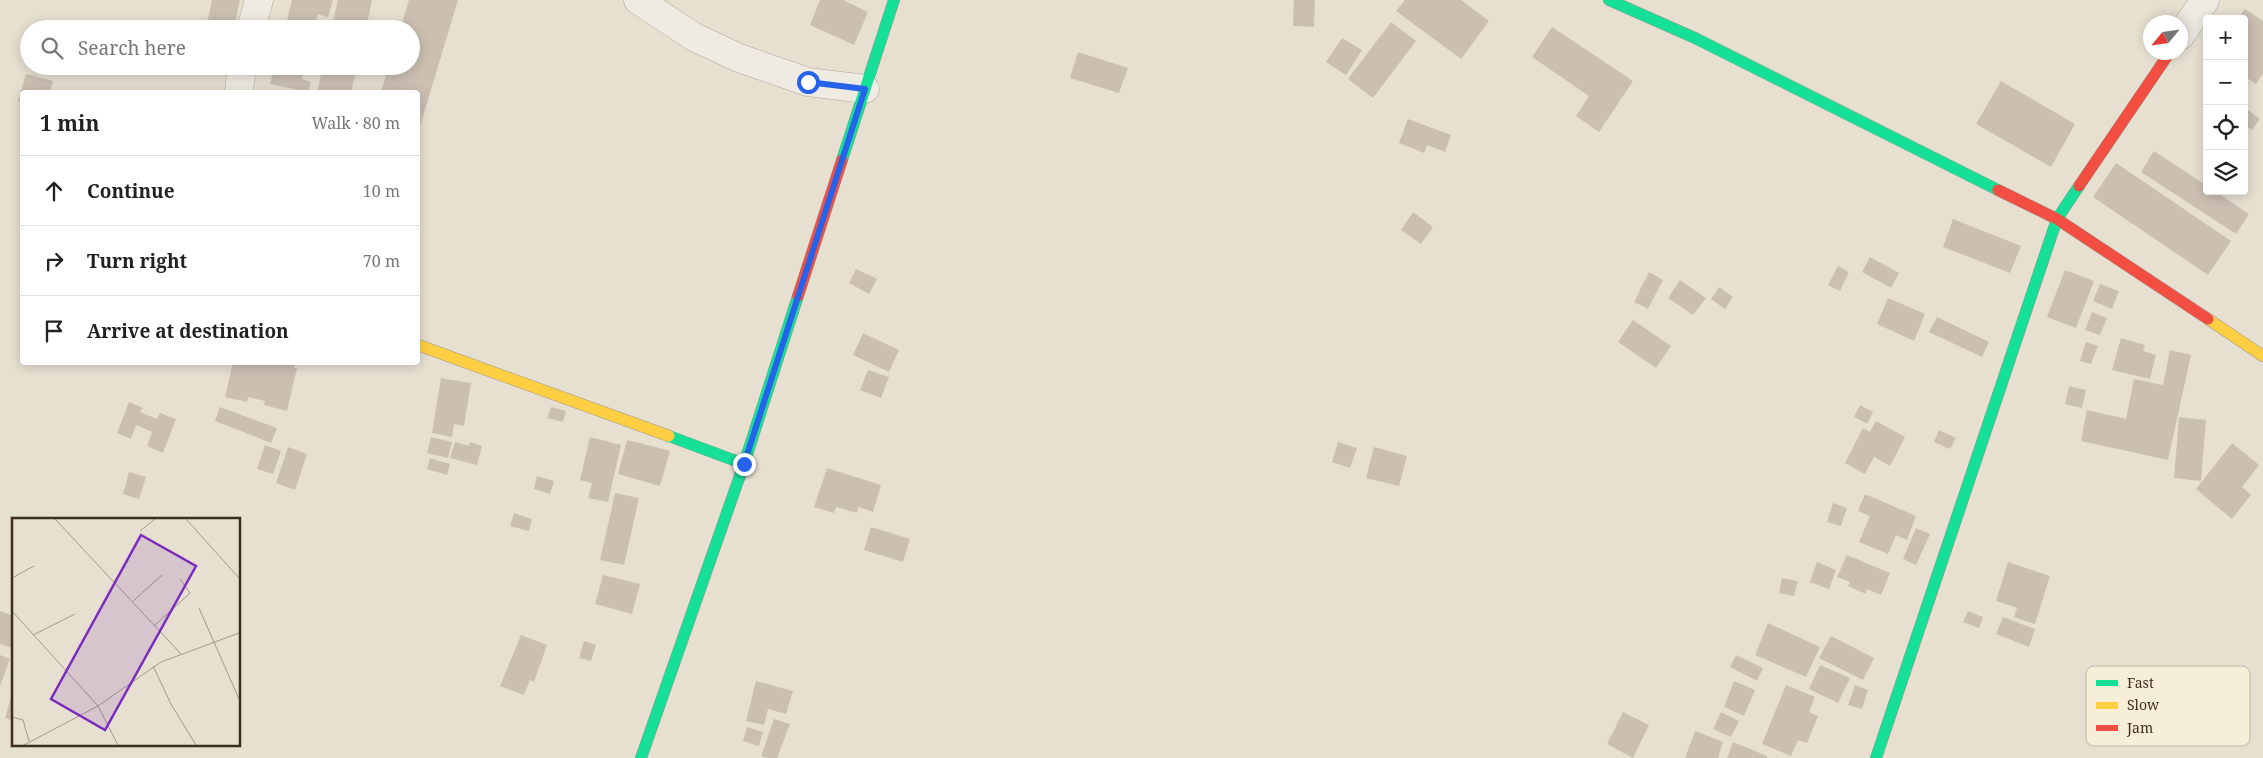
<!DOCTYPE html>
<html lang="en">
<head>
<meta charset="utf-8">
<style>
	body { margin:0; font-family:"Noto Serif",serif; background:#f2f2f2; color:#222 }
	.controls { position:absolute; right:15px; top:15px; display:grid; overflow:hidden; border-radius:5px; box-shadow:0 2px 12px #0003 }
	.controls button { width:45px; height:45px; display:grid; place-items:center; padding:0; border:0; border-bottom:1px solid #e0e0e0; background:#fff; color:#222; font:25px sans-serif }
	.compass { position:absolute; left:2143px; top:15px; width:45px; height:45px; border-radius:50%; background:#fff; box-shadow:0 2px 12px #0003; rotate:241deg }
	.stop { position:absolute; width:15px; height:15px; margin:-11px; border:4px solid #2563eb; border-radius:50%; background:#fff }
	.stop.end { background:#2563eb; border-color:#fff; box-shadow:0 1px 5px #0008 }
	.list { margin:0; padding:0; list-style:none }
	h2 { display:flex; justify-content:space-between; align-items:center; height:65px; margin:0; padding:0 20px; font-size:21px }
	h2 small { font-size:16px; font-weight:400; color:#767676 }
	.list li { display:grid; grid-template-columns:32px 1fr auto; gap:15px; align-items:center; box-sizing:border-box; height:70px; padding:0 20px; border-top:1px solid #e0e0e0 }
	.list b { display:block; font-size:19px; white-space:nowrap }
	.list em { font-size:16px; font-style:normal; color:#767676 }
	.icon { flex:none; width:28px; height:28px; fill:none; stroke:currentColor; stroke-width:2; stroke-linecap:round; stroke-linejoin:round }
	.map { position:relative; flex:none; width:2263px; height:758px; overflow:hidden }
	.search { position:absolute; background:#fff; box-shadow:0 2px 12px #0003; left:20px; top:20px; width:400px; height:55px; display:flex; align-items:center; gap:12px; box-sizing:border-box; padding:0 18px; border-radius:28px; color:#767676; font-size:19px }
	.panel { position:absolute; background:#fff; box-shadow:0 2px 12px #0003; left:20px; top:90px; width:400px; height:275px; border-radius:5px }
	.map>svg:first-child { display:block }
	.building { fill:#cbbfb2 }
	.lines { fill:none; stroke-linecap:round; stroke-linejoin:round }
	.street-casing { stroke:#ada599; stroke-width:29 }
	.fast-casing { stroke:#9c958a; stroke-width:12 }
	.slow-casing { stroke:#9c958a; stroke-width:12 }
	.jam-casing { stroke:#9c958a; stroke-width:12 }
	.street { stroke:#efebe3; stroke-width:28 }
	.fast { stroke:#16e098; stroke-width:11 }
	.slow { stroke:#ffcf43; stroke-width:11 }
	.jam { stroke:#f24e42; stroke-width:11 }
	.route { stroke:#2563eb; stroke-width:6 }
	.inset-road { fill:none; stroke:#a3998a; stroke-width:1 }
	.view { fill:#7b2cbf; fill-opacity:0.15; stroke:#7b2cbf; stroke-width:2.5 }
	.inset-edge { fill:none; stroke:#3d2e20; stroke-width:2.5 }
	.key { fill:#f7eed8; stroke:#bfb4a1; stroke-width:1 }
	.key-label { font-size:14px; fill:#3d2e20 }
</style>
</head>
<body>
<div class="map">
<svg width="2263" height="758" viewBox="0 0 2263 758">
	<rect width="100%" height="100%" fill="#e7e0d1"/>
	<g class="building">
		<path d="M212 0H240L234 29H206Z"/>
		<path d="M292 0H333L328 17 318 14 314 29H285Z"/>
		<path d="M338 0H372L366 29H331Z"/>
		<path d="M409 0H458L418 133V92H381L389 66H411V29H400Z"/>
		<path d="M820 0H843L868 12 854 45 810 25Z"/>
		<path d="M1294 0H1315L1314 27 1293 26Z"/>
		<path d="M1405 0H1461L1489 21 1461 59 1396 11Z"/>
		<path d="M2245 9 2263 21V73L2256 84 2244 76V19H2238Z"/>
		<path d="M1391 22 1416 41 1373 98 1348 79Z"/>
		<path d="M1552 27 1633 81 1599 132 1576 116 1589 96 1532 57Z"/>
		<path d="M1342 38 1362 50 1346 75 1326 62Z"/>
		<path d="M1078 52 1128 68 1119 93 1070 78Z"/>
		<path d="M275 66H305L302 79 311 82 308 92 270 84Z"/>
		<path d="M323 66H357L351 92H317Z"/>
		<path d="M26 74 53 81 50 92H22V102L18 101Z"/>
		<path d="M2001 81 2075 124 2051 167 1976 124Z"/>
		<path d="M2244 107 2260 119 2252 130 2244 125Z"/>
		<path d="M1408 119 1451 135 1445 152 1427 145 1424 153 1399 143Z"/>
		<path d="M2154 151 2207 186V191H2215L2249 214 2236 234 2141 172Z"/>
		<path d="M2116 163 2231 241 2208 275 2093 197Z"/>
		<path d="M1413 212 1433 227 1421 244 1401 230Z"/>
		<path d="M1953 219 2021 246 2010 273 1943 247Z"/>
		<path d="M1870 257 1899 273 1891 288 1862 272Z"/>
		<path d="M1838 266 1849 272 1840 291 1828 285Z"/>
		<path d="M856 269 877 279 869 294 849 283Z"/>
		<path d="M2065 270 2094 281 2076 328 2047 317Z"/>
		<path d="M1649 272 1663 280 1648 309 1634 302Z"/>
		<path d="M1680 280 1706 298 1693 315 1668 298Z"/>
		<path d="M2100 284 2119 291 2112 309 2093 301Z"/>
		<path d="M1719 287 1733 297 1725 309 1711 299Z"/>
		<path d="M1888 298 1925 314 1914 341 1877 324Z"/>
		<path d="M2092 312 2107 318 2100 335 2085 330Z"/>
		<path d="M1937 317 1989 342 1982 357 1929 332Z"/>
		<path d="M1633 320 1671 346 1656 368 1618 342Z"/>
		<path d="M863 333 899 350 889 372 853 355Z"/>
		<path d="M2121 338 2145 345 2143 351 2156 355 2150 379 2112 370Z"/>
		<path d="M2086 342 2098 346 2091 364 2080 361Z"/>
		<path d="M2170 350 2191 355 2168 460 2081 441 2087 410 2126 419 2134 379 2163 385Z"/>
		<path d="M233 362H295L294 368H297L287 411 264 405 265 401 248 397 247 402 225 397Z"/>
		<path d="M868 370 889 377 881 398 860 390Z"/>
		<path d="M441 378 471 383 464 426 454 424 452 437 432 433Z"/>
		<path d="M2069 386 2086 390 2082 408 2065 404Z"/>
		<path d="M129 402 143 408 140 412 157 419 160 413 176 419 163 453 147 446 152 432 136 425 131 439 117 433Z"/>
		<path d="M1860 405 1873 412 1867 424 1854 417Z"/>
		<path d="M220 407 277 428 271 443 215 421Z"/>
		<path d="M551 407 566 411 563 422 547 418Z"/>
		<path d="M2179 417 2206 420 2201 481 2174 478Z"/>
		<path d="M1876 421 1905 437 1890 466 1874 457 1865 474 1845 463 1863 428 1870 432Z"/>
		<path d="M1939 430 1956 438 1950 449 1934 442Z"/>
		<path d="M431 437 452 442 448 458 427 453Z"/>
		<path d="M590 437 621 445 608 502 588 498 592 483 580 480Z"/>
		<path d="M627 440 670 451 660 486 618 474Z"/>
		<path d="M455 442 469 446 470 442 482 446 477 465 450 458Z"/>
		<path d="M1338 442 1357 448 1350 468 1332 462Z"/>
		<path d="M2232 443 2259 465 2242 487 2251 495 2232 519 2196 489Z"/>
		<path d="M265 445 281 451 273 474 257 469Z"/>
		<path d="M288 447 307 454 295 490 276 483Z"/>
		<path d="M1374 447 1407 456 1399 486 1366 478Z"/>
		<path d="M430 458 450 464 447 475 427 469Z"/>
		<path d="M827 468 881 485 873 512 858 507 857 513 836 507 834 513 814 507Z"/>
		<path d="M129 472 146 477 139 499 123 494Z"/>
		<path d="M537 476 554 481 550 494 534 489Z"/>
		<path d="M615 493 639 498 624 565 600 560Z"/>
		<path d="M1865 494 1916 516 1907 540 1896 535 1888 554 1859 542 1870 516 1858 511Z"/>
		<path d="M1833 503 1847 508 1841 526 1827 522Z"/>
		<path d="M514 513 532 519 529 531 510 526Z"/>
		<path d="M871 527 910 539 903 562 864 550Z"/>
		<path d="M1916 528 1930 534 1916 565 1903 559Z"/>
		<path d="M1847 555 1890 573 1881 595 1867 589 1866 594 1848 586 1850 582 1837 577Z"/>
		<path d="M1817 562 1836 570 1829 589 1810 582Z"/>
		<path d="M2008 562 2050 576 2035 624 2014 617 2017 608 1996 601Z"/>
		<path d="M603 575 640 584 632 614 595 604Z"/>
		<path d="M1782 578 1798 581 1794 596 1779 593Z"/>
		<path d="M0 611 14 616 12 648 0 644Z"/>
		<path d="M1968 611 1983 617 1979 628 1963 622Z"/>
		<path d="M2003 617 2035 629 2029 647 1996 634Z"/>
		<path d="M1768 623 1820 647 1806 677 1755 655Z"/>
		<path d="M521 635 547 645 534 682 530 680 524 695 500 686Z"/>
		<path d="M1831 636 1874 658 1863 680 1819 658Z"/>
		<path d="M584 641 596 645 591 661 579 658Z"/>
		<path d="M0 655 10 659 0 686Z"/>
		<path d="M1736 655 1763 668 1757 681 1730 667Z"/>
		<path d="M1820 665 1850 678 1838 703 1809 689Z"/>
		<path d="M756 681 793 691 786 714 768 709 764 725 746 721Z"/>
		<path d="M1734 681 1755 690 1744 716 1724 707Z"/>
		<path d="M1786 685 1815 697 1809 712 1818 716 1807 743 1798 740 1791 756 1762 744Z"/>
		<path d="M1855 685 1868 690 1862 709 1848 705Z"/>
		<path d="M13 690H14V721L5 718Z"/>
		<path d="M1623 712 1649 725 1633 758 1607 744Z"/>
		<path d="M1721 712 1739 721 1731 737 1713 729Z"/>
		<path d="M774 719 790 724 777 758H767L761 756Z"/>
		<path d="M747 727 763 732 759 746 743 741Z"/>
		<path d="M1695 731 1723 742 1718 758H1685Z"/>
		<path d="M1733 742 1767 756V758H1727Z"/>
	</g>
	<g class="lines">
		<defs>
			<g id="street">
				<path d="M638 0 694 37 739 58 808 82 865 89"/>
				<path d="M251 29 259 0"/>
				<path d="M2180 36 2205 0"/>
				<path d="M239 90 242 66"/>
			</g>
			<g id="fast">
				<path d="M1609 0 1695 38 1998 190"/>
				<path d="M842 160 894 0"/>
				<path d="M669 436 744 464"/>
				<path d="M641 758 744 464 798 296"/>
				<path d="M1876 758 2057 219 2079 186"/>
			</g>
			<g id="slow">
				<path d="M2208 319 2263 356"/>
				<path d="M418 345 669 436"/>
			</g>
			<g id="jam">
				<path d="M2079 186 2170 52"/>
				<path d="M1998 190 2057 219 2208 319"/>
				<path d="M798 296 842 160"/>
			</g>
		</defs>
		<use href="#street" class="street-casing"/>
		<use href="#fast" class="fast-casing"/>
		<use href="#slow" class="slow-casing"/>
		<use href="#jam" class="jam-casing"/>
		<use href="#street" class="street"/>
		<use href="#fast" class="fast"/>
		<use href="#slow" class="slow"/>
		<use href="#jam" class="jam"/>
	</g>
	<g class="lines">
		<path class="route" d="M744 464 865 89 808 82"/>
	</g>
	<g transform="translate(12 518)">
		<rect width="228" height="228" fill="#e7e0d1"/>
		<path class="inset-road" d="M43 1 169 136M174 1 227 60M128 13 143 1M0 60 22 48M121 83 150 57M187 90 227 181M0 93 86 188 106 227M143 107 178 75 168 61M21 117 63 96M141 148 159 186 184 227M0 199 11 202 17 223M12 227 86 188 149 144 227 115"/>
		<path class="view" d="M129 17 184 48 93 212 39 181Z"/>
		<rect width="228" height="228" class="inset-edge"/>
	</g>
	<rect x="2086" y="666" width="164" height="80" rx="8" class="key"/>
	<rect x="2096" y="680" width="22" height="6" fill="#16e098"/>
	<rect x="2096" y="702" width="22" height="7" fill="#ffcf43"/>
	<rect x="2096" y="725" width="22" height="6" fill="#f24e42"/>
	<g class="key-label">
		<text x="2127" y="688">Fast</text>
		<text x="2127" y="710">Slow</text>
		<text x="2127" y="733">Jam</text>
	</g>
</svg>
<div class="controls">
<button>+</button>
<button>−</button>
<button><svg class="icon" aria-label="locate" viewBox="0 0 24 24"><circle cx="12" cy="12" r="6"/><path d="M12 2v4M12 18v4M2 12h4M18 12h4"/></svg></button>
<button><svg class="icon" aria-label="layers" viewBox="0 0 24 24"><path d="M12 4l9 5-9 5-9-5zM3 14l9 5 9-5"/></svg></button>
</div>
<svg class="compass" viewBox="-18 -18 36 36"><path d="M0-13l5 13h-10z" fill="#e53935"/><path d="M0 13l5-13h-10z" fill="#767676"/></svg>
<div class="stop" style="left:808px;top:82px"></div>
<div class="stop end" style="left:744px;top:464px"></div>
<div class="search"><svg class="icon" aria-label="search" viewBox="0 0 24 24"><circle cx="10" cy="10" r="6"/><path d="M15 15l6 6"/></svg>Search here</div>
<section class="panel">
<h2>1 min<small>Walk · 80 m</small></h2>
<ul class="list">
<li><svg class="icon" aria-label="ahead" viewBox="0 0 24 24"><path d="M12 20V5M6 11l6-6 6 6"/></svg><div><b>Continue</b></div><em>10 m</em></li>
<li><svg class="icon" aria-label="right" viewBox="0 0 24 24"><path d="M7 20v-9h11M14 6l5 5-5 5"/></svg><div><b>Turn right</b></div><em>70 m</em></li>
<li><svg class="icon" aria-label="arrive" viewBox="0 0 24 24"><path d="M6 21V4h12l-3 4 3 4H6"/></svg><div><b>Arrive at destination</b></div></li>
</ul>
</section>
</div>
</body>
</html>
